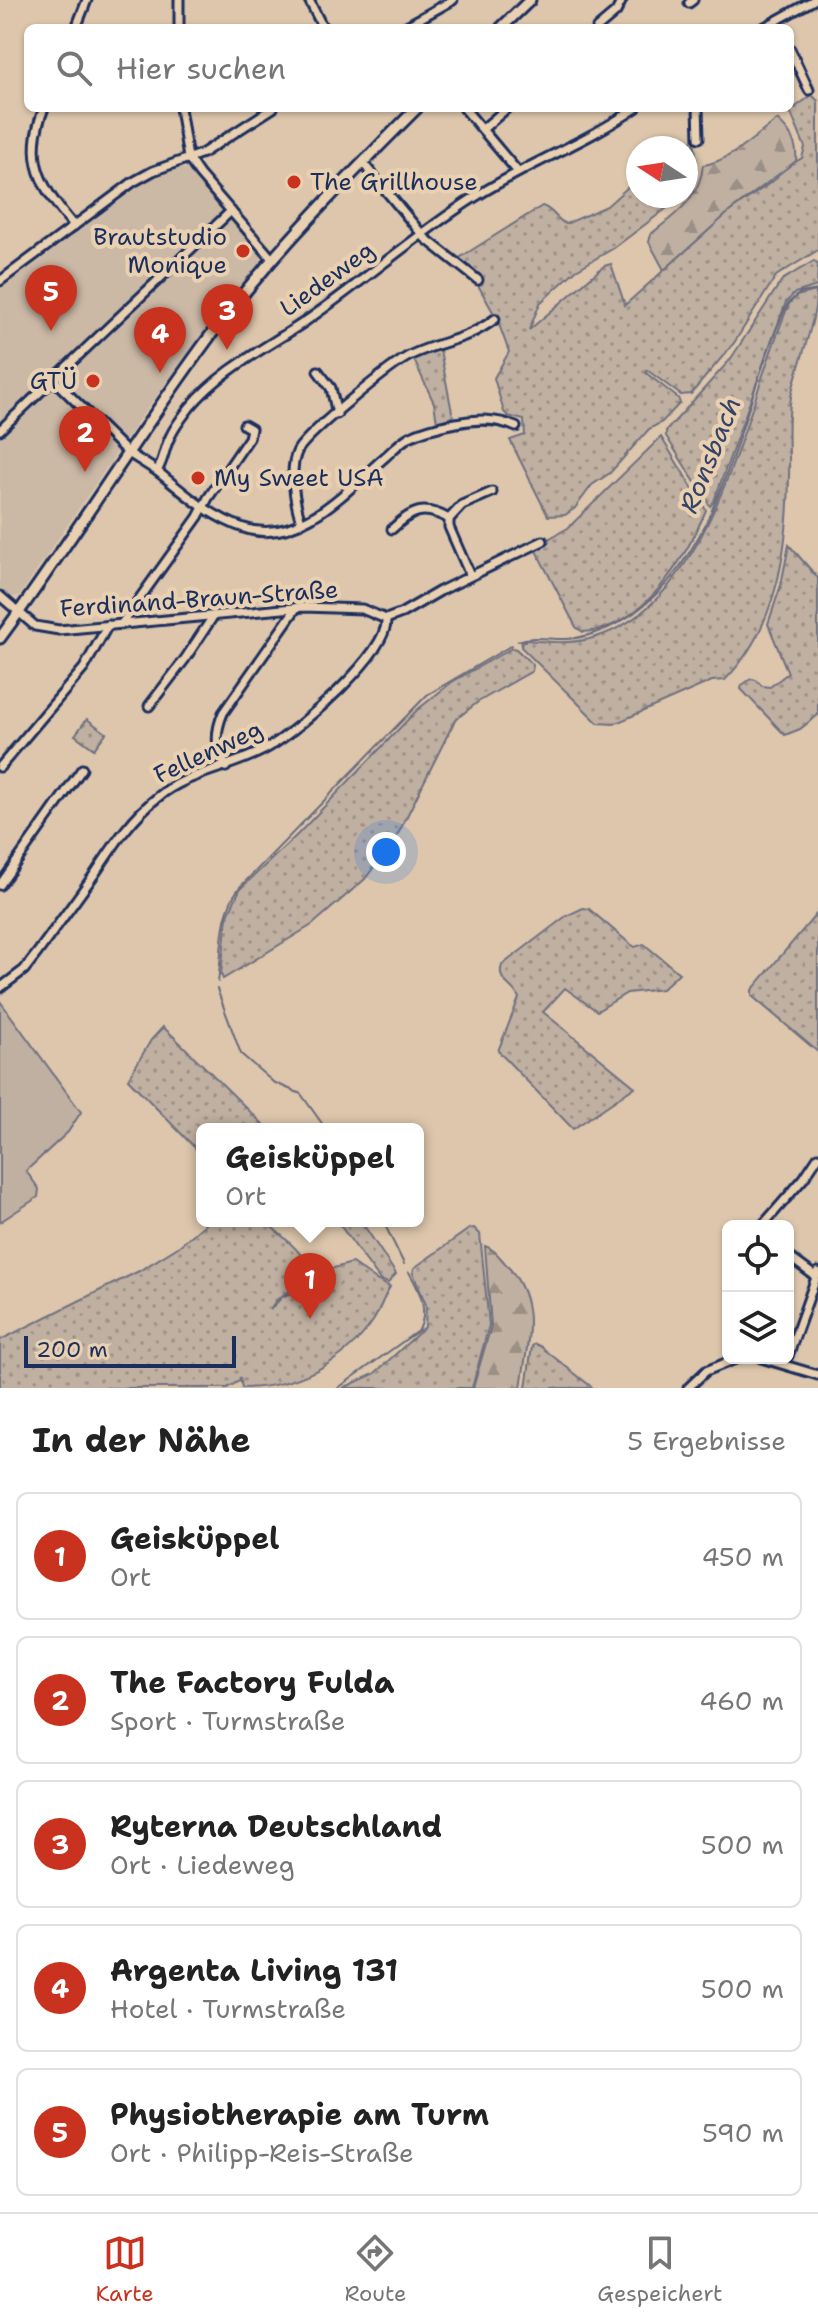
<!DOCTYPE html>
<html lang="de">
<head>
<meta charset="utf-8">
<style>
	body { margin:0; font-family:"Shantell Sans",sans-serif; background:#f2f2f2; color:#222 }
	.controls { position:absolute; right:24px; bottom:24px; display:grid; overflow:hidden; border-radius:12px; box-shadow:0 2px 6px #0004 }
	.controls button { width:72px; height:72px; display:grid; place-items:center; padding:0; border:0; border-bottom:2px solid #e0e0e0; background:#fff; color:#222; font:40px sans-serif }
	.compass { position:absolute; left:626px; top:136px; width:72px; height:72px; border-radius:50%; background:#fff; box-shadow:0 2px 6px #0004; rotate:282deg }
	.scale { position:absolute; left:24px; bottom:20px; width:212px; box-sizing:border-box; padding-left:8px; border:4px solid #1b2f5e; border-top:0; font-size:22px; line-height:28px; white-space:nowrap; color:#1b2f5e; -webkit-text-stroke:6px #e9d0b1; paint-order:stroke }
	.you { position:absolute; left:386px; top:852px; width:28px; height:28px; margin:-20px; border:6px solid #fff; border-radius:50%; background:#1a73e8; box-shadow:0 0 0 12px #1a73e833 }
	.badge { display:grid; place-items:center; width:52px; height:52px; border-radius:50%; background:#c8321e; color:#fff; font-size:26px; font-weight:700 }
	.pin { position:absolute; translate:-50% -66px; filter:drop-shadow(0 2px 4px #0008) }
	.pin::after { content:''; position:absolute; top:42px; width:28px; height:24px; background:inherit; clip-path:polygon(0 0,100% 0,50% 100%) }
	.popup { position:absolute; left:196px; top:1123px; width:228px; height:104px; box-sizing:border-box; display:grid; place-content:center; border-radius:12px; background:#fff; filter:drop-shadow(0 2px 6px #0005); font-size:26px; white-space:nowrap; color:#767676 }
	.popup b { font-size:30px; color:#222 }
	.popup::after { content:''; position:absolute; left:50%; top:100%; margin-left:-16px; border:16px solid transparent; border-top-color:#fff }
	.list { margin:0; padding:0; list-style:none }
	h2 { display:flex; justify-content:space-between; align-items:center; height:104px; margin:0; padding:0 32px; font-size:34px }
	h2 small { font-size:26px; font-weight:400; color:#767676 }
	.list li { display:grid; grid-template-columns:52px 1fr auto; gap:24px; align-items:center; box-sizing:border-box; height:128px; margin:0 16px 16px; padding:0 16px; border:2px solid #e0e0e0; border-radius:12px }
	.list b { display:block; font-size:30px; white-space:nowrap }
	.list p { margin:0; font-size:26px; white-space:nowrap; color:#767676 }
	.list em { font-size:26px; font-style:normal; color:#767676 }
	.icon { flex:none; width:44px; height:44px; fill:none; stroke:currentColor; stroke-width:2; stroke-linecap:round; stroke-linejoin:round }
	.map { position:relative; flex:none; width:818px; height:1388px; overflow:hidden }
	.search { position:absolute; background:#fff; box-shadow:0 2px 6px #0004; left:24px; right:24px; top:24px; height:88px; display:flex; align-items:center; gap:20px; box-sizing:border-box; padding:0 28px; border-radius:12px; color:#767676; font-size:30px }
	.sheet { height:824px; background:#fff }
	nav { display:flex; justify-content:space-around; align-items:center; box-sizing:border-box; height:112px; border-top:2px solid #e0e0e0; background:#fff; font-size:22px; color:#767676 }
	nav a { display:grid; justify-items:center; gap:4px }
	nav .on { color:#c8321e }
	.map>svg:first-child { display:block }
	.built { fill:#cbb8a5 }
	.green { fill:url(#green-dots); stroke:#6e7080; stroke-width:2 }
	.forest { fill:url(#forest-firs); stroke:#6e7080; stroke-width:2 }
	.pitch { fill:#c0b0a1; stroke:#6e7080; stroke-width:2 }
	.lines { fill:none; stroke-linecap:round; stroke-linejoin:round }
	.stream { stroke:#676b7d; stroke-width:2 }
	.minor-casing { stroke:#1b2f5e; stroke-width:13 }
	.major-casing { stroke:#1b2f5e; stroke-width:15 }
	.minor { stroke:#e9d0b1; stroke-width:7 }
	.major { stroke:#e9d0b1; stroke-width:9 }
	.poi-dot { fill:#c8321e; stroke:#e9d0b1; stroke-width:3 }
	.labels { text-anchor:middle; stroke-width:8; stroke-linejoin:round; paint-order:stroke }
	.poi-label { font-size:24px; fill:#1b2f5e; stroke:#e9d0b1; text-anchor:start }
	.street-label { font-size:24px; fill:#1b2f5e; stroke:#e9d0b1 }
	.water-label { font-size:26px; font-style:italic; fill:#344368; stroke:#e9d0b1 }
</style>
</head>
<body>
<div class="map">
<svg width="818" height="1388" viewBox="0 0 818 1388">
	<defs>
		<pattern id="green-dots" width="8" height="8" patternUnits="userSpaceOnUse" patternTransform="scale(2)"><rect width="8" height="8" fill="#c0b0a1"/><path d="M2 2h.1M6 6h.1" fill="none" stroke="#9b9086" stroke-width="1.8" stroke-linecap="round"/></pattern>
		<pattern id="forest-firs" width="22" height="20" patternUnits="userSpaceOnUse" patternTransform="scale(2)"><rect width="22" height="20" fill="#c0b0a1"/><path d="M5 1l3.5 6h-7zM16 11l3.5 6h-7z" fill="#9b9086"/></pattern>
	</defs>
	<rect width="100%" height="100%" fill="#ddc6ac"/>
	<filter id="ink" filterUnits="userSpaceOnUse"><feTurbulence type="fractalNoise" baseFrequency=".0125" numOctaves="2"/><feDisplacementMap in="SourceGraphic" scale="16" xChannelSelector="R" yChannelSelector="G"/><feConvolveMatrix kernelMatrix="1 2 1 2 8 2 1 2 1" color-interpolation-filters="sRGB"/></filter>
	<g filter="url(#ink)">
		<path class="built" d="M181 168 188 170 248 239 261 257V263L219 312 140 418 20 595 11 597 0 588V290L149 179Z"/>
		<g class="green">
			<path d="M812 95 818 101V250L776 276 734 343 691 394 681 395 647 370 646 373 678 398 680 403 662 422 649 429 610 473 592 485 575 508 565 515 548 516 510 440 525 435 524 420 508 416 504 412 494 378 509 352 497 319 479 287 480 279 456 260 542 206C552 208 556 220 566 224L607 206 638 178V196H683L614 248 576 270 540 303 529 330 604 266 611 264 625 305 729 212 777 178 778 172 802 158 805 147 790 111Z"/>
			<path d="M694 140C697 159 699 178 686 193V148H673Z"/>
			<path d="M814 261 818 265 817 286 795 293 786 302 714 501 710 506 666 436V431L730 360 782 280Z"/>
			<path d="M816 291C818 318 796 368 791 397 786 423 790 450 789 476 788 547 778 627 725 680L712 681 614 724 598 723 521 647 522 642 527 640C548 642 569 644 589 639 715 607 744 406 789 304L796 296Z"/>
			<path d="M440 350 453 417 437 422 434 403 413 358Z"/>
			<path d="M661 437 706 510C686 558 642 630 583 632L576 627 534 547 568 528Z"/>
			<path d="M789 545 818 578V715L800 729 785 735 741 689 742 685 751 679 756 680 762 686 770 687 788 673 768 624 781 585Z"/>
			<path d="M512 648 516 649 533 665 532 671 478 702 455 720 397 836 365 879 312 925 223 979 221 974 227 917 240 889 298 834 417 710 452 682Z"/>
			<path d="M87 719 106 733 94 749 75 735Z"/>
			<path d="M583 908 589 909 629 943 635 947 644 944 679 973 662 989 627 993 597 1011 565 988 543 1012 635 1087 573 1129 498 1051 519 998C513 984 496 982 502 965L566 916Z"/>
			<path d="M818 912V1052L752 996V990Z"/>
			<path d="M163 1027 174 1037 268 1129H202V1155L128 1079 151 1040Z"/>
			<path d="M209 1221H265C282 1237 314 1257 309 1283 294 1289 277 1294 270 1310L282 1297 315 1282 322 1271 352 1263 376 1280 390 1287C383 1298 380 1310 373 1321 344 1364 293 1388 242 1388L240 1377 239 1381 227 1388H0V1340L139 1271 178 1247Z"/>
			<path d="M337 1221H360L365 1227 396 1274 388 1283 380 1280Z"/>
			<path d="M474 1228 480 1234 489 1325 472 1388H343L374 1374 425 1327 426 1305 413 1273 414 1268 469 1229Z"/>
			<path d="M535 1344 540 1346 593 1388H526L532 1346Z"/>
		</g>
		<g class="forest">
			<path d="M777 120C790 131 798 144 796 161L729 212 664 270 649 242 651 234C675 215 700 198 703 165 731 161 755 136 777 120Z"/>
			<path d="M485 1246C494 1249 498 1255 504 1262 542 1302 527 1340 521 1388H473L491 1326Z"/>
		</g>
		<path class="pitch" d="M0 1001 81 1112 68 1132 26 1171 39 1189 38 1197 0 1222Z"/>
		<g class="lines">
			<g class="stream">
				<path d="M518 641C533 635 551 640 567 639 581 638 595 634 608 628 726 573 736 407 788 303L800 293 818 290"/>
				<path d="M218 982C223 950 219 915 239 888L427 695 512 645"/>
				<path d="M217 989 241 1054 273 1082 301 1094 326 1129"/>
				<path d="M383 1221 404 1264"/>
				<path d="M338 1388 419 1330C429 1310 420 1291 409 1272"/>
			</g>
			<defs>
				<g id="minor">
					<path d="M309 0 323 28"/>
					<path d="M689 3 693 0"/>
					<path d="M76 28 87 0"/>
					<path d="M179 28V0"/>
					<path d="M403 28 453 0"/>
					<path d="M597 28 616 12 622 0"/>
					<path d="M763 28 814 0"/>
					<path d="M790 49 809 90"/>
					<path d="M44 108C23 160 41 187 74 226"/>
					<path d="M180 108 188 158 199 174 273 260"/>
					<path d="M464 108 518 172"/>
					<path d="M698 108 699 138"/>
					<path d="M484 128 507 108"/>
					<path d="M363 163 425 238 478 280"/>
					<path d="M0 281 133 182 153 171 203 153 273 108"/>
					<path d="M318 371 331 388 337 414"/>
					<path d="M54 380 127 452 157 471C164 460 164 449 170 437 175 426 183 416 190 407 221 370 264 349 303 323 362 283 415 235 475 197 527 164 585 143 636 108"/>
					<path d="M0 430 231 211"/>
					<path d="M157 471C183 492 210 517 244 528 299 547 349 488 385 457 393 450 400 442 409 437 423 430 440 426 456 423 477 419 497 418 516 427"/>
					<path d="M449 519 462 505 492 492"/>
					<path d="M301 522C295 503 288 469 298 450 308 433 392 364 411 355 443 340 464 342 495 319"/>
					<path d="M392 529C412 510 424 505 449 519V527L470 575"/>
					<path d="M0 596 35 626 59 630 304 607 362 609 386 619"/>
					<path d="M386 619 402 613 440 591 543 541"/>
					<path d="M122 623 198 517 208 498 249 438 251 429 244 425"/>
					<path d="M149 706 185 659 214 615"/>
					<path d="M0 767 84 668 108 625"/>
					<path d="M226 767C216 747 214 735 223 713L297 607"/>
					<path d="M0 885 82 769"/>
					<path d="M0 988 24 970 38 952C57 926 77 899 96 872 114 845 132 817 158 797 189 771 234 768 269 747 298 730 390 652 386 619"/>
					<path d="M762 1226 804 1178 818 1157"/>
					<path d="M788 1256 815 1276"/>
					<path d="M788 1356 818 1272"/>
					<path d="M761 1358 818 1375"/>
					<path d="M688 1388 706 1371 738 1358"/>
				</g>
				<g id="major">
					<path d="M501 28 530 0"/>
					<path d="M0 638C75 537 140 429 216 328 277 249 347 178 417 108"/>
				</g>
			</defs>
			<use href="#minor" class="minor-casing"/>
			<use href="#major" class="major-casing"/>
			<use href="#minor" class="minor"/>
			<use href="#major" class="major"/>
		</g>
	</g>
	<g class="poi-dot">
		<circle cx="294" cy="182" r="8"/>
		<circle cx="243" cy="251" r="8"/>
		<circle cx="93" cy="381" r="8"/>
		<circle cx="198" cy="478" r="8"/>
	</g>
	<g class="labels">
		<g class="poi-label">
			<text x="310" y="190">The Grillhouse</text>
			<text x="227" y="245" text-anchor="end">Brautstudio<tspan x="227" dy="28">Monique</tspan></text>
			<text x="77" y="389" text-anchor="end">GTÜ</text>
			<text x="214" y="486">My Sweet USA</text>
		</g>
		<g class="street-label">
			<text transform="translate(327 279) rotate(-36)" y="8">Liedeweg</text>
			<text transform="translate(199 599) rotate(-4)" y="8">Ferdinand-Braun-Straße</text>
			<text transform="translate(208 752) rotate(-25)" y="8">Fellenweg</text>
		</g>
		<g class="water-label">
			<text transform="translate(710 455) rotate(-68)" y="9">Ronsbach</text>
		</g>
	</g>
</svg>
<div class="controls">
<button><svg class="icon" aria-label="locate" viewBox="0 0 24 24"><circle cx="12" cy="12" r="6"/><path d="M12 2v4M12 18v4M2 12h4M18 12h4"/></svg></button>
<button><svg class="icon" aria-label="layers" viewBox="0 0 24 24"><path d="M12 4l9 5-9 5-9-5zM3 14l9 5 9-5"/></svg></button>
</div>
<svg class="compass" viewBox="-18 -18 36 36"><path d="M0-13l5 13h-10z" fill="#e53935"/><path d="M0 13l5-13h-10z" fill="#767676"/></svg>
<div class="scale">200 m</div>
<div class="you"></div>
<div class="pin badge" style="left:310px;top:1319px">1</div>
<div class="popup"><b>Geisküppel</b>Ort</div>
<div class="pin badge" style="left:85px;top:472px">2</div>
<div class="pin badge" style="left:227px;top:350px">3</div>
<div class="pin badge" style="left:160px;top:373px">4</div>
<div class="pin badge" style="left:51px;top:331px">5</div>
<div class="search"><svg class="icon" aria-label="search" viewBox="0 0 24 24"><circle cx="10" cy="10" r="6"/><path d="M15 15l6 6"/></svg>Hier suchen</div>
</div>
<section class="sheet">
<h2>In der Nähe<small>5 Ergebnisse</small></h2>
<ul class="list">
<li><span class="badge">1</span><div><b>Geisküppel</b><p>Ort</p></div><em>450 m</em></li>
<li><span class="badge">2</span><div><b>The Factory Fulda</b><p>Sport · Turmstraße</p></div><em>460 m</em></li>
<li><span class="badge">3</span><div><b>Ryterna Deutschland</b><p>Ort · Liedeweg</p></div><em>500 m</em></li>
<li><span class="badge">4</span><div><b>Argenta Living 131</b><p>Hotel · Turmstraße</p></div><em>500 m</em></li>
<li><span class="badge">5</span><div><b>Physiotherapie am Turm</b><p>Ort · Philipp-Reis-Straße</p></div><em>590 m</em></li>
</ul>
</section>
<nav>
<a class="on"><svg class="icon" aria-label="map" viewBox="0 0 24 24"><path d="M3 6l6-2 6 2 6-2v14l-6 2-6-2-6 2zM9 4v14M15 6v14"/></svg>Karte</a>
<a><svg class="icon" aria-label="directions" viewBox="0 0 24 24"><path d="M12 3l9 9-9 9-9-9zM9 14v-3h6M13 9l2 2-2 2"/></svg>Route</a>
<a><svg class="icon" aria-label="saved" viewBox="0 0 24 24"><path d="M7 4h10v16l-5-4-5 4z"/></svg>Gespeichert</a>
</nav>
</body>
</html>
